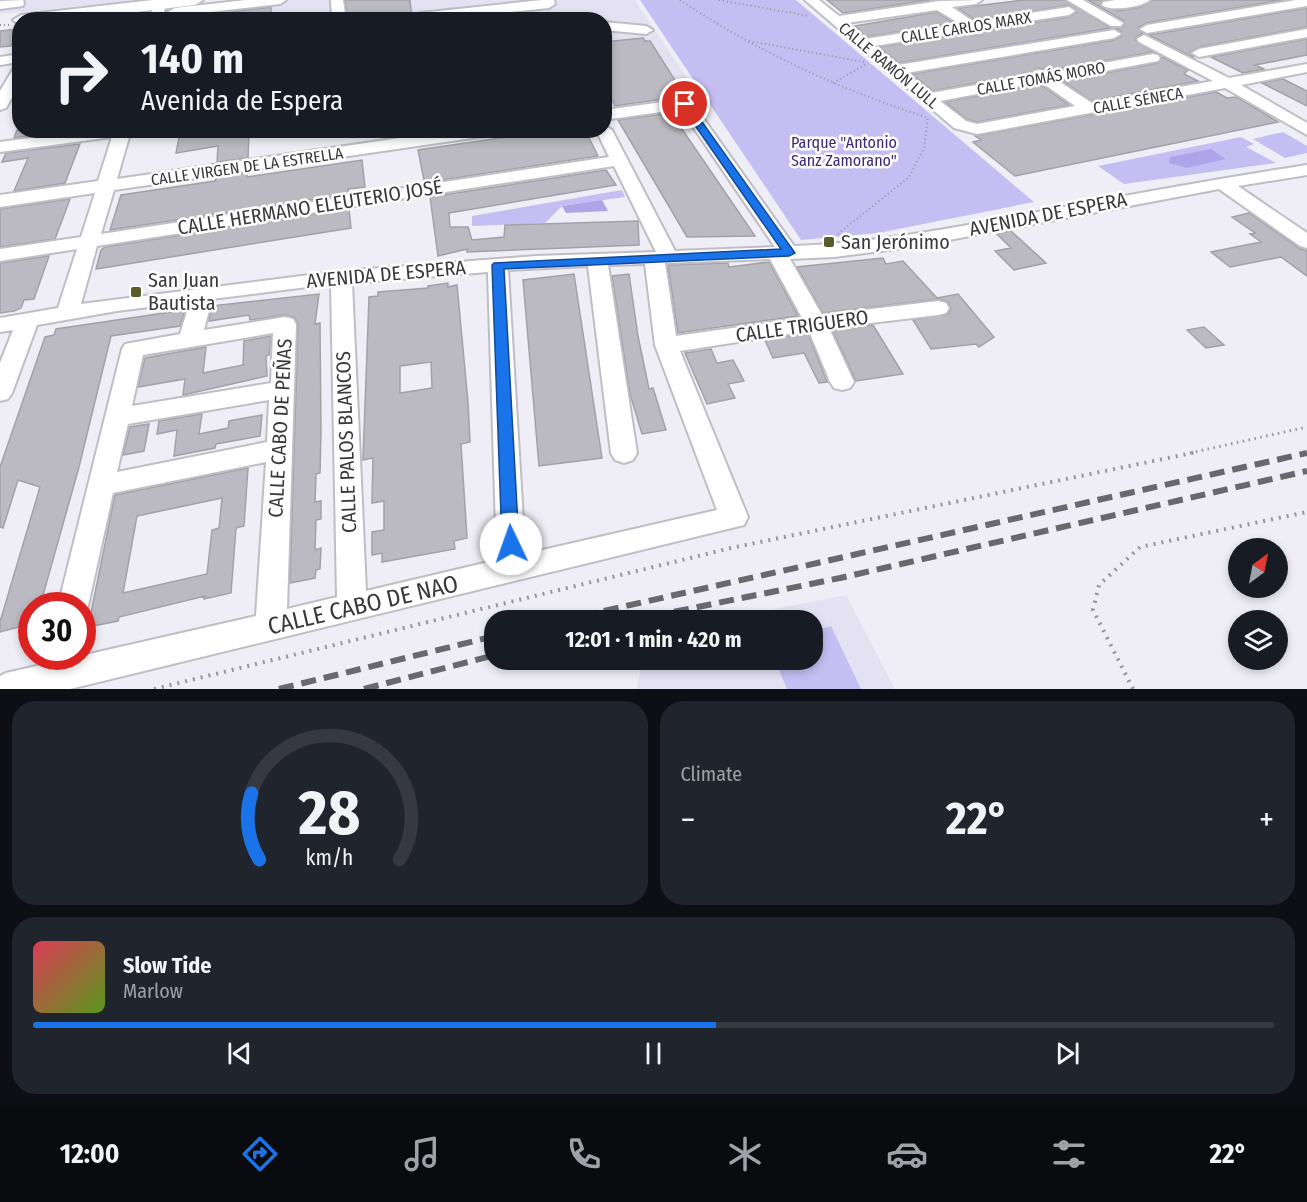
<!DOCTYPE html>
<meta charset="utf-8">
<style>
:root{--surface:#171b24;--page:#20242c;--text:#f1f3f6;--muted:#9ea1a6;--line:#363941;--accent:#1a73e8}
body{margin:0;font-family:"Fira Sans Condensed",sans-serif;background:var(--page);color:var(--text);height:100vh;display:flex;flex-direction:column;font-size:22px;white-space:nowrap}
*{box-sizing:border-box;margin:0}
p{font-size:20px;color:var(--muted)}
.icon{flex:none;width:33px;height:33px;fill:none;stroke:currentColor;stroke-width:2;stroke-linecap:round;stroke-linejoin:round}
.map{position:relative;height:689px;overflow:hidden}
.side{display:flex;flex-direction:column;gap:12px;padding:12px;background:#0d0f14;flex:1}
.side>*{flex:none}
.top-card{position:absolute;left:12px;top:12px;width:600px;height:126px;border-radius:24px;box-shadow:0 3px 9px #0003;background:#171b24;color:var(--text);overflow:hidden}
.needle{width:39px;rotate:32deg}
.controls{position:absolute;left:1228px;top:538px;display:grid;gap:12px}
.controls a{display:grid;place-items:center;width:60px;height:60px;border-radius:50%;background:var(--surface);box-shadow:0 3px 9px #0003;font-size:30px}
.speed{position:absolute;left:18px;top:592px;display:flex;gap:12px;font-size:30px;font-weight:700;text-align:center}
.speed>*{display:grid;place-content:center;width:78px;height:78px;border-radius:50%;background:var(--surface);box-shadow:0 3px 9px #0003;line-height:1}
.speed .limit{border:9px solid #d22;background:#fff;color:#111}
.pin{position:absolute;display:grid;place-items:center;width:51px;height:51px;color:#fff;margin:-26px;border:3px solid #fff;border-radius:50%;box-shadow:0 2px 6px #0007}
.me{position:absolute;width:66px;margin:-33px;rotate:357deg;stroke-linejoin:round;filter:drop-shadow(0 0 4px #0008)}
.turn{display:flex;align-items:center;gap:21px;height:126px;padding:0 30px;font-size:27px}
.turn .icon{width:78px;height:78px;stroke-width:2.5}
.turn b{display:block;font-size:42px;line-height:51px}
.big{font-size:45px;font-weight:700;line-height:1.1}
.side .widget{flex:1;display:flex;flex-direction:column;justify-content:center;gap:9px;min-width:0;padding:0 21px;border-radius:24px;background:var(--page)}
.side .dial{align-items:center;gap:0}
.dial svg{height:156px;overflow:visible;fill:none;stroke:var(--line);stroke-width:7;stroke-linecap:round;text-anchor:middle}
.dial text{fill:var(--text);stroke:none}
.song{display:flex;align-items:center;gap:18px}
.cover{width:72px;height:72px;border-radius:9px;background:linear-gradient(135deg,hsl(350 70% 55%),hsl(90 70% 35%))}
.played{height:6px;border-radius:3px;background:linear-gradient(90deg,var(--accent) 55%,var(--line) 55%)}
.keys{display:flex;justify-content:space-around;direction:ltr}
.heat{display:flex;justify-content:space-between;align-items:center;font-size:33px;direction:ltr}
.side .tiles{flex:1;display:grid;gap:12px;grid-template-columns:1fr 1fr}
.widget:last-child{grid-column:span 2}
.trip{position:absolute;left:484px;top:610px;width:339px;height:60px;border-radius:24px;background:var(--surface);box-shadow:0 3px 9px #0003;font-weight:700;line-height:60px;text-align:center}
.dock{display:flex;height:96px;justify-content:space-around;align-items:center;background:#090b0e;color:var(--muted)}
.dock .icon{width:42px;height:42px}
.dock .current{color:var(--accent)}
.dock b{font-size:27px;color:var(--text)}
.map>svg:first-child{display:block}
.built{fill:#e4e2f2}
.green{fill:#c4bef2}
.water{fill:#afa4ea}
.building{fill:#bbbac2;stroke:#a2a1a8;stroke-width:1.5;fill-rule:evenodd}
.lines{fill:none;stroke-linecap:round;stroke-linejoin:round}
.minor-casing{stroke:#bfbec6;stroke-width:4}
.major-casing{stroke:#bfbec6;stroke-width:4}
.path-far2{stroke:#96959b;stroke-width:2;stroke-dasharray:1 3;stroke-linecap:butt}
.path-far1{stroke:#96959b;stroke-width:3;stroke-dasharray:1.5 4.5;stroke-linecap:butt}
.path{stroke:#96959b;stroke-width:4;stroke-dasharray:2 6;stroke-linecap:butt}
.minor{fill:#fff;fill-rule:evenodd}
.major{fill:#fff;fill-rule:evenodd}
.rail{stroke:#69686d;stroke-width:6;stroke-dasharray:15 8;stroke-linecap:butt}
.route{fill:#1a73e8;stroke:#114b97;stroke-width:1.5}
.poi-dot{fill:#5a5c29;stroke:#fff;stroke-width:2}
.labels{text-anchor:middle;stroke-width:5;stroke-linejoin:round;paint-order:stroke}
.far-street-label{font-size:16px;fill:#39383b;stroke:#fff}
.far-park-label{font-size:16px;fill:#3e2878;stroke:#fff}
.street-label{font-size:20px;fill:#39383b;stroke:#fff}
.poi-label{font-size:20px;fill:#39383b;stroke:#fff;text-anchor:start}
.near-street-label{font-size:24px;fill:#39383b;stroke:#fff}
</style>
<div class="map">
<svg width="1307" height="689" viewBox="0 0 1307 689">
<rect width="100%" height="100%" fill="#efeef6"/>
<!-- built -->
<path class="built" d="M0,0H139L0,14Z
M235,0H635L699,96L605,110L604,20H173L177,6Z
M846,595L895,689H637L642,660H813V621H713Z"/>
<!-- green -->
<path class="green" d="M640,0H796L1034,202L878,233L801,240Z
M1283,132L1307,146V153L1285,158L1253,139Z
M1241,137L1254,144L1246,147L1276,163L1124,184L1098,166Z
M622,190L625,197L562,206L545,223L472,226V216Z
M831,626L861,689H787L775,660H813V631Z"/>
<!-- water -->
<path class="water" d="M1211,149L1226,159L1187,168L1169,163L1170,157Z
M602,200L608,211L566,213L562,206Z"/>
<!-- building -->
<path class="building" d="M345,0H410L412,20H348Z
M827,0H930L843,13Z
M1024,0H1065L1111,28L899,63L879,47L970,33L978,36L983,35L986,30L1069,17L1077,12L1069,5L975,20L958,8Z
M1088,0H1102L1101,7L1119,11L1141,7L1152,0H1282L1146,23L1138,28L1143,33L1136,37L1135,40L1153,52L1047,71L1039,68L1034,69L1030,73L932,91L912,74L1114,40L1122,36V32L1115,28L1123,27L1124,21Z
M271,7V20H214V14Z
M1307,8V27L1199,47L1190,52L1194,58L1149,35Z
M533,12L537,20L475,18Z
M937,12L954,23L866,37L855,26Z
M20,29L11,46L0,47V31Z
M643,38L645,41H650L685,96L615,106L604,83V42Z
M1307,39V55L1255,65L1264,69L1243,73L1211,57Z
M1162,57L1188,70L1184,74L1198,81L1092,101L1063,81L1158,63Z
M1283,79L1307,91V106L1262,83Z
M1040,84L1069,105L977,122L967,119L945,102Z
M1216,92L1227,98L1237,97L1278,122L1015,176L973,142L981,140L975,136Z
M671,113L755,236L687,237L618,120Z
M17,130H68L14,138Z
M187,130H249L248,158L217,162L218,146L176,153L180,132Z
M555,130H585L598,156L429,182L428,179L424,180L418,150Z
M80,144L65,183L14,191L28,158L2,162L6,153Z
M362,160L365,187L348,189V194L110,230L121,195L215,181L216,178L247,173V177Z
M606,170L616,185L449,213L450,227H468L472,240L504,237L505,225L638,221L639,245L467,252V249L438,256L430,197Z
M70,199L55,239L0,247V209Z
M349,209L351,228L96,269L101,250L105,247Z
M1249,213L1299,248L1307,251V276L1281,257L1230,267L1211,252L1261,242L1250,234L1255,233L1232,217Z
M1011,231L1046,263L1014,270L995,251L1011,248L996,233Z
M49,256L34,299L24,300L21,308L14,311L0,313V263Z
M883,258L886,264L903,261L937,298L958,294L994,337L979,347L976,344L931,349L913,320L948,314L951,309L948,302L939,299L823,313L797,267Z
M769,262L798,316L678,333L668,265L728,263L729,267Z
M574,274L602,458L539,466L523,280Z
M629,274L638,336L649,389L653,388L666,430L642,434L630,394L612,276Z
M448,283V287L457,285L468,402L470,442L461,444L467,538L454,541L455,549L382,562V553L372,555V532L384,530V501L372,503L373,458L363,460L369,297L378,296V292L428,288V286ZM431,362L432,388L400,393V366Z
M319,294L315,324L320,323L321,431L320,473L316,474L315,502L321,501V519L316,520L315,550L321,548L320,569L316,570L315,578L290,583L298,323L294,317L285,315L250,320L249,315L209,321L212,306Z
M185,310L180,326L111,336L79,467L40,606H32V617L25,618L23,626L0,632V622L40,487L18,480L3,528L0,527V467L45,337L54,335L56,329Z
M873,325L903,374L856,381L832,330Z
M1204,327L1224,345L1206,348L1187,330Z
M808,333L827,382L819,383L804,353L773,358L765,340Z
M271,336L269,355L266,356L267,376L183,395L185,379L138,387L145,358L206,347L203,373L243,365L244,341Z
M711,349L717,363L733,360L744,381L728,384L735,398L707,404L685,353Z
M202,414L199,434L228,428L229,421L262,415L260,436L216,444L215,448L174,456L177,430L157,434L159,421Z
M149,424L144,451L123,455L130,427Z
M248,468L244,526L236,528L231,593L204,599L205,596L119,617L118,621L88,627L115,495ZM222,498L219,528L212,530L207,574L123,593L137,516Z"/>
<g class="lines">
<!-- minor casing -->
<g class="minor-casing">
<path id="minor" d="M23,0L24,3L23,6L0,9V1Z
M160,0L166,4L162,20H149L154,4Z
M246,0H286L280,4L175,16L168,12L175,8Z
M331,0H343L346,20H332Z
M542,0H554L555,4L549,8L472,16L473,20H460V17L415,20L413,17L420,13Z
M805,0H819L839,16L939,1L982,0L976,4L952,7L974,22L1069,7L1075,11L1069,15L984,28L983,33L978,34L970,31L874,46L898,65L1114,30L1121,34L1114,38L906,73L931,93L1032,75L1034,71L1039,70L1047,73L1153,54L1158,55L1160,58L1158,61L1057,80L1092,103L1213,81L1139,42L1137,39L1144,35L1229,78L1307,64V72L1241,85L1307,123V135L1225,88L977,134L954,128ZM937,10L960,24L865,39L847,23ZM1041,82L1075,106L977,124L966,121L940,101Z
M1067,0H1083L1123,23L1121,26H1111Z
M1116,0H1150C1142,7 1110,12 1102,5L1103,2Z
M1296,0H1307V6L1147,33L1140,29L1147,25Z
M604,22L646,26L653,30L646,34L604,30Z
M1307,29V37L1199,57L1192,53L1199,49Z
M20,54V62L0,65V57Z
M20,65V83L6,108L0,110V91L15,66Z
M685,99L691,101L794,246C877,243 957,227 1038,212C1127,195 1217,179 1307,165V175L1238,186L1307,233V248L1300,246L1219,189L912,247L834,257L790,259L822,315L938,301L946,303L949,308L946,313L938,315L829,328L854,382L850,388L842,390L834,388L830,382L809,331L680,351L748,517L744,525L70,689H0V676L6,673L256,616L266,462L113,493L88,606L84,615L82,606H58L122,349L125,344L180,334L190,302L117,311L37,325L12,393L8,399L0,401V363L13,330L0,332V318L58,308L77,249L0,261V249L81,237L95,193L0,207V195L98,181L112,137L0,152V142L89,130H131L117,179L455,130H501L493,135L114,190L101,234L609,157L596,130H604V125L612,130L675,251L775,247L681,109L604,120V110ZM614,166L656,252L536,256L341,271L81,304L97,246ZM770,259L802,318L676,336L665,263ZM645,264L655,345L717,510L525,554L508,270L588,266L611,453L615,460L624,463L633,460L637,453L608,265ZM488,272L497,560L366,591L352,283ZM331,284L337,597L287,609L296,324L293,319L285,317L204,330L212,299ZM273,333L271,383L132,406L143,355ZM269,400L267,442L117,472L128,424Z"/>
</g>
<!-- major casing -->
<g class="major-casing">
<path id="major" d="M153,0H203L195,5L69,20H20V25L13,20L21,15Z"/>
</g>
<!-- path-far2 -->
<path class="path-far2" d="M680,0C757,51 838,89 926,117
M719,0L809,16
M0,25H9
M749,41L864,62
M833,83L866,64
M838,234L909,177L924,148L928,117"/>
<!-- path-far1 -->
<path class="path-far1" d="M1190,453L1307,427"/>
<!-- path -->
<path class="path" d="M154,689L731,548L1197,452
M1133,689L1093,610L1099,585L1140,547L1307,512"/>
<!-- minor -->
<use href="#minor" class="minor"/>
<!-- major -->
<use href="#major" class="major"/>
<!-- rail -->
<path class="rail" d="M559,621L1307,453
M629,621L840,578L1307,471
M279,689L495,636
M364,689L495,655"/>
</g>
<!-- route -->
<path class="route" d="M681,102H688L795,253L789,256L504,269L519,544L517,549L511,552L505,549L502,544L492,265L494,263L781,249L680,104Z"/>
<!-- markers -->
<g class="poi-dot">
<rect x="823" y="236" width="12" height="12" rx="3"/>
<rect x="130" y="286" width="12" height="12" rx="3"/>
</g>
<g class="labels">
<!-- far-street labels -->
<g class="far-street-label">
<text transform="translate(966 27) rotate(-9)" y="6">CALLE CARLOS MARX</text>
<text transform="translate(889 65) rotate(40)" y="6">CALLE RAMÓN LULL</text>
<text transform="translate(1041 78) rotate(-10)" y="6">CALLE TOMÁS MORO</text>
<text transform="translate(1138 100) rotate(-10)" y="6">CALLE SÉNECA</text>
<text transform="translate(247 166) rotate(-8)" y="6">CALLE VIRGEN DE LA ESTRELLA</text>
</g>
<!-- far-park labels -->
<g class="far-park-label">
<text x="844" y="148">Parque "Antonio<tspan x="844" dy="18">Sanz Zamorano"</tspan></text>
</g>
<!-- street labels -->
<g class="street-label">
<text transform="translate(310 207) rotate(-9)" y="7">CALLE HERMANO ELEUTERIO JOSÉ</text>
<text transform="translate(1048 214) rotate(-11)" y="7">AVENIDA DE ESPERA</text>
<text transform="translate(386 274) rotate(-5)" y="7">AVENIDA DE ESPERA</text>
<text transform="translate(802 326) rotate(-8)" y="7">CALLE TRIGUERO</text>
<text transform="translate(280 428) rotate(-87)" y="7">CALLE CABO DE PEÑAS</text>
<text transform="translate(346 442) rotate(-92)" y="7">CALLE PALOS BLANCOS</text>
</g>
<!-- poi labels -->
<g class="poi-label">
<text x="841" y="249">San Jerónimo</text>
<text x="148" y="287">San Juan<tspan x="148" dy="23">Bautista</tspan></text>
</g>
<!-- near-street labels -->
<g class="near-street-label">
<text transform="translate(363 605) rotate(-13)" y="8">CALLE CABO DE NAO</text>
</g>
</g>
</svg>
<div class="controls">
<a><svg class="needle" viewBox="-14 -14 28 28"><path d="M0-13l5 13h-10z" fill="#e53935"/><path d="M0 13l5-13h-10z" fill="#9ea1a6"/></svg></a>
<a><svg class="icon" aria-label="layers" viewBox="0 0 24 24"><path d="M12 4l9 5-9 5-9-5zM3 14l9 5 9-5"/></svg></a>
</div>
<div class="speed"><div class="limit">30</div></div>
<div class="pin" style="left:685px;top:104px;background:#d93025"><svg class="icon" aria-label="arrive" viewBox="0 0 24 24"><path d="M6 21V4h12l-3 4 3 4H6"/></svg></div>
<svg class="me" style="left:511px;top:544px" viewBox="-20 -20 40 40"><circle r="19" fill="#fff"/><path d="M0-13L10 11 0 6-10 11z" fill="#1a73e8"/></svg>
<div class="trip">12:01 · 1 min · 420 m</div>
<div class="top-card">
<div class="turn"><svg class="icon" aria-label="right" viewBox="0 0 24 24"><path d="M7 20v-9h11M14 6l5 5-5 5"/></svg><div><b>140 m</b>Avenida de Espera</div></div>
</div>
</div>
<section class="side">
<div class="tiles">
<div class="widget dial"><svg viewBox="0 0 100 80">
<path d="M14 69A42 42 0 1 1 86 69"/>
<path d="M14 69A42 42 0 0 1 10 35" stroke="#1a73e8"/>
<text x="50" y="56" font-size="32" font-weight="700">28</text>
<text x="50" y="72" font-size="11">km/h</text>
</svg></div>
<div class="widget"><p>Climate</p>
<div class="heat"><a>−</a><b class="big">22°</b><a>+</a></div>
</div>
<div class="widget">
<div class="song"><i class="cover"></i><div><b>Slow Tide</b><p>Marlow</p></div></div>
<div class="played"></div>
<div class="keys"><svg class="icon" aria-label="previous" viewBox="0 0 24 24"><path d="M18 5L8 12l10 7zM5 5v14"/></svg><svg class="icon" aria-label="pause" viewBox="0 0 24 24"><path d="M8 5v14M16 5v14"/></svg><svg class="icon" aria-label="next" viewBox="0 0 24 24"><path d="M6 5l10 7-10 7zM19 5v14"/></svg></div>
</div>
</div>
</section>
<nav class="dock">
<b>12:00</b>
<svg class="icon current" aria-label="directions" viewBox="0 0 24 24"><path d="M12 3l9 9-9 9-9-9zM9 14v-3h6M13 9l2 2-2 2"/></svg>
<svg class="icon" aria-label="music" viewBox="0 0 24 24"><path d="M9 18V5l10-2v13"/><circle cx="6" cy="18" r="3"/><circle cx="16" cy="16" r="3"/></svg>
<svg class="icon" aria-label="phone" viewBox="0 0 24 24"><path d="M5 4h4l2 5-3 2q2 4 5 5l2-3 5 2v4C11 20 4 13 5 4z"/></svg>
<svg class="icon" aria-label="climate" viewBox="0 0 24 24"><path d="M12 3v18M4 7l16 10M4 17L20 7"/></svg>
<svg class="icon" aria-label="car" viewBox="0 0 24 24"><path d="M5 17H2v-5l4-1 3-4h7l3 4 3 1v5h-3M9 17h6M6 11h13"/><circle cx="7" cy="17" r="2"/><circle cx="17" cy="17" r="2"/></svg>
<svg class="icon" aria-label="filters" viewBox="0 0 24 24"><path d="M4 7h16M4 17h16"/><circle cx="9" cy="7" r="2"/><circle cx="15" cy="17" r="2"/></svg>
<b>22°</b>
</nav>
